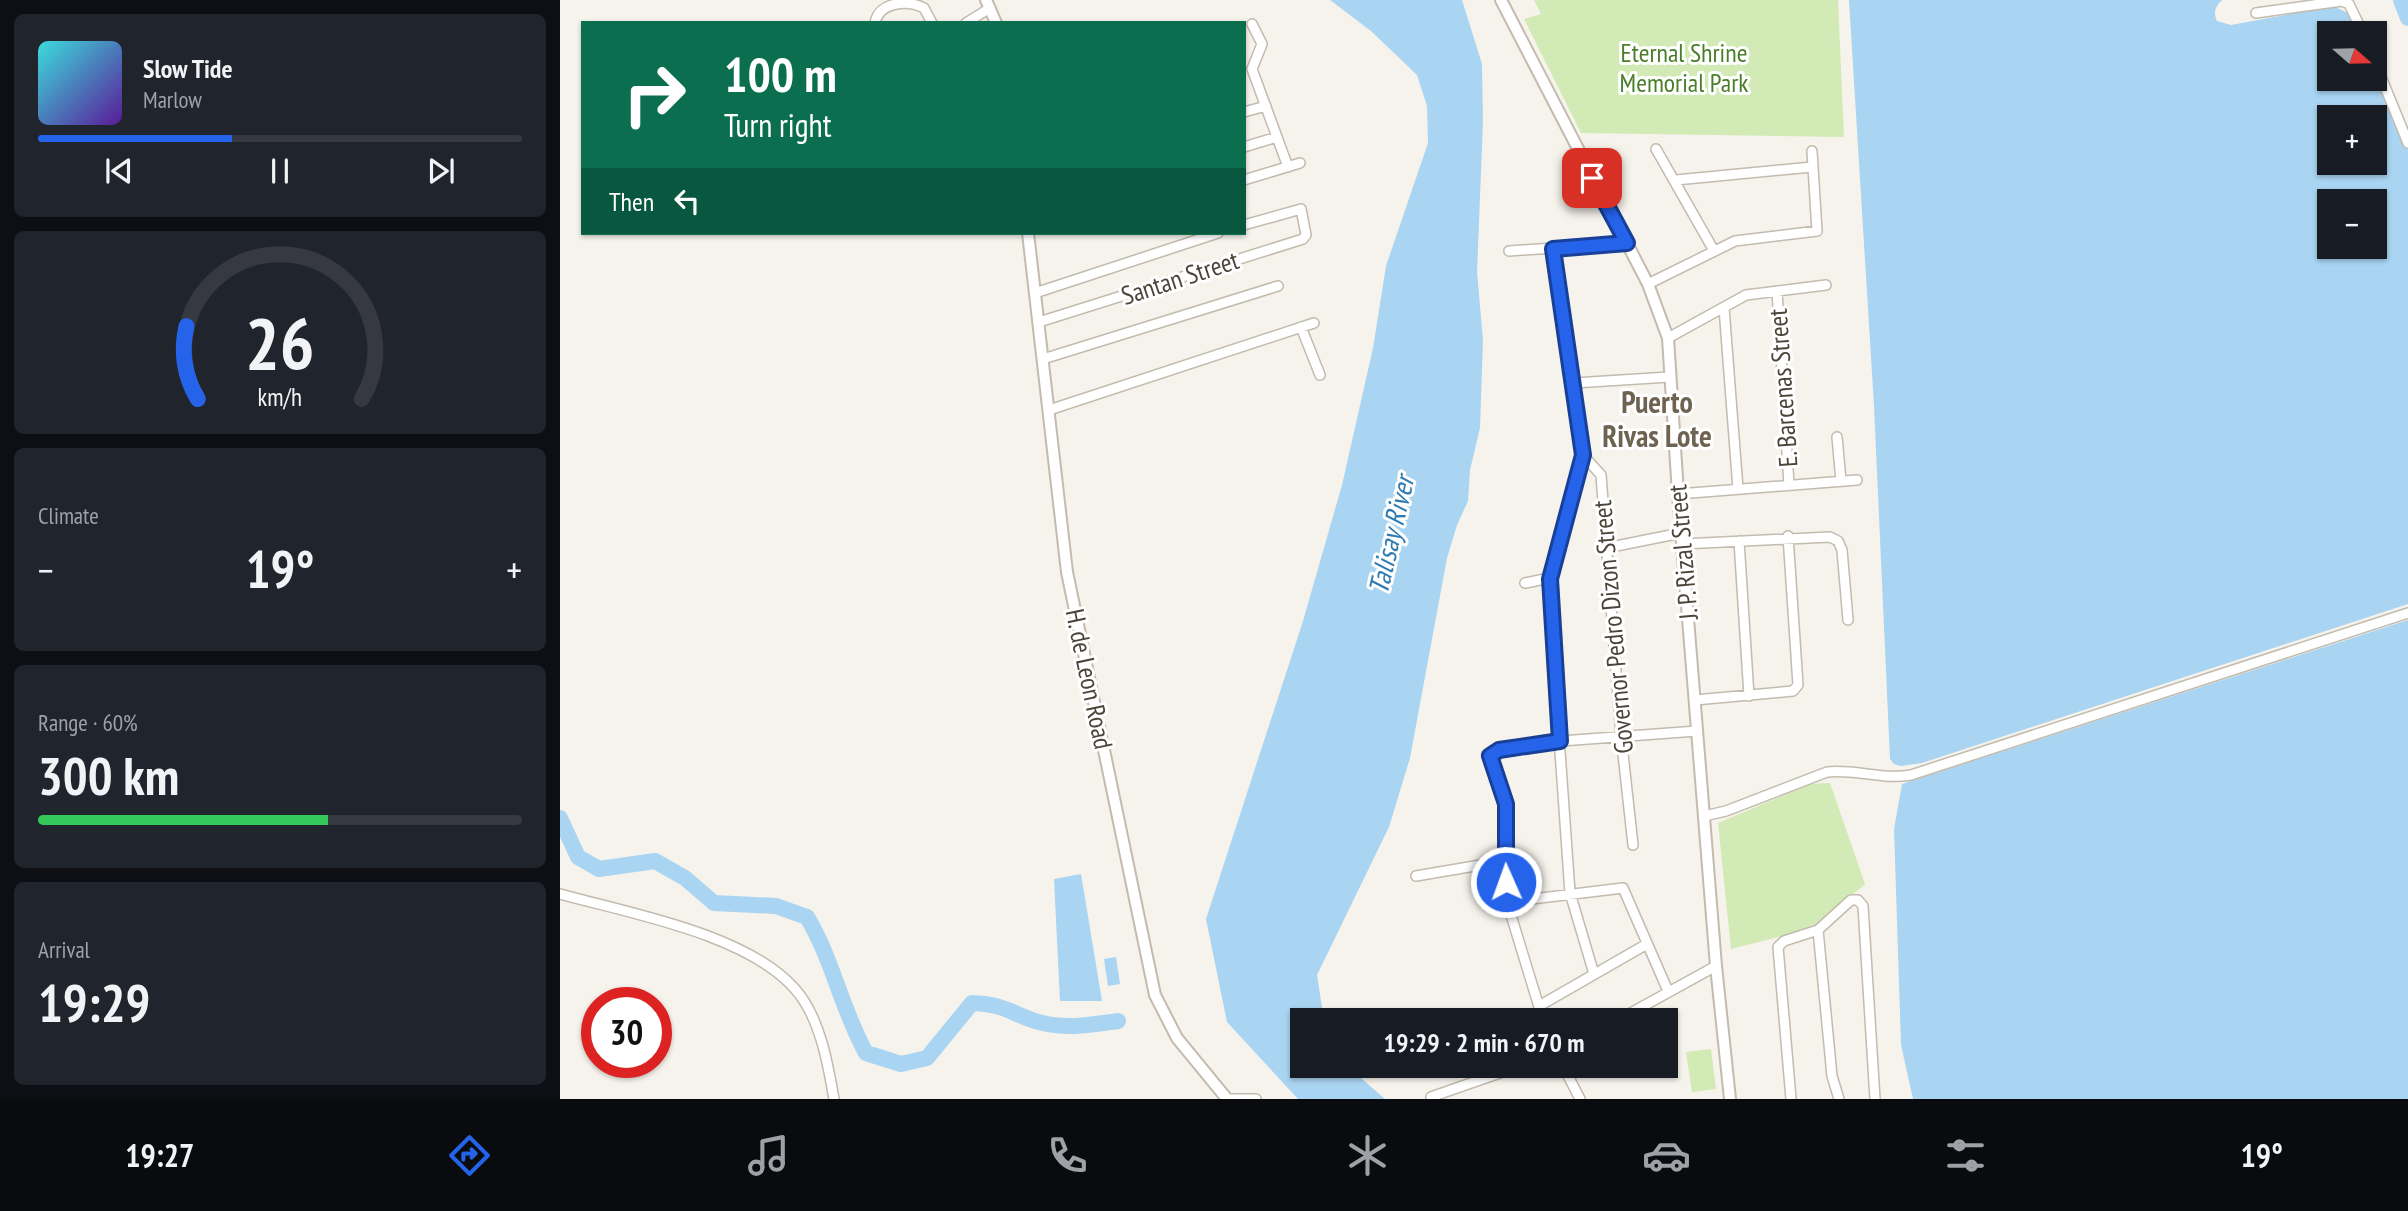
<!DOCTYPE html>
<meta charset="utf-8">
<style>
:root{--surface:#171b24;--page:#20242c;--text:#f1f3f6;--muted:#9ea1a6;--line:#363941;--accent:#2563eb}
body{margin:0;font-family:"PT Sans Narrow",sans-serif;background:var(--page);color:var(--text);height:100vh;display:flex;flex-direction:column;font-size:26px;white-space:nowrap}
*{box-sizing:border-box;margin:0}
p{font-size:23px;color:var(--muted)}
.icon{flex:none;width:38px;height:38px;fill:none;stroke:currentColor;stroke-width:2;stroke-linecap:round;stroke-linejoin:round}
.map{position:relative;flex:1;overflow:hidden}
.panel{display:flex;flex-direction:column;gap:14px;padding:14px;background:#0d0f14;width:560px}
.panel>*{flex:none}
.hud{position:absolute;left:21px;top:21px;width:665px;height:214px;border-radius:0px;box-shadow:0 2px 5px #0004;background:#0b6e4f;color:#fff;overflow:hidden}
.needle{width:46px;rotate:110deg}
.fabs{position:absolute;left:1757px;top:21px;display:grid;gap:14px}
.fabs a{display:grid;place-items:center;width:70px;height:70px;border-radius:0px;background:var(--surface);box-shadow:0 2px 5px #0004;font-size:35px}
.speed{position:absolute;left:21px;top:987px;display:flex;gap:14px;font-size:35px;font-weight:700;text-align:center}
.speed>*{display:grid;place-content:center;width:91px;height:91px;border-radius:50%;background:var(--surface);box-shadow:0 2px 5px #0004;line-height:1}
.speed .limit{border:10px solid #d22;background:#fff;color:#111}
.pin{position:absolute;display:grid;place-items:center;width:60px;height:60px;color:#fff;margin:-30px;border-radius:14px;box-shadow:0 4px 10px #0006}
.me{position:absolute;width:77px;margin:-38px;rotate:358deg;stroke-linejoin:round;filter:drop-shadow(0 0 5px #0008)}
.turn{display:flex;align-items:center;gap:24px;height:147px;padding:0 28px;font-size:32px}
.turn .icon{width:91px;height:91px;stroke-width:2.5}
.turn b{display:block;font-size:49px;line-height:60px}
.then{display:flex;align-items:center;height:66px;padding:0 28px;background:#0003;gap:14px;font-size:26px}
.big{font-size:52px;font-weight:700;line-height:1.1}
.panel .card{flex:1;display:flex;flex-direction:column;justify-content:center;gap:10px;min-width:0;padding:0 24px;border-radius:10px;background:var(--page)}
.panel .dial{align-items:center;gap:0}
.dial svg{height:182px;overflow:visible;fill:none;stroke:var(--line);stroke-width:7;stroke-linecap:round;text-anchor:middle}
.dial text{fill:var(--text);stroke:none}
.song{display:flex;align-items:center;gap:21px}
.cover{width:84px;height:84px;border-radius:10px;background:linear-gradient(135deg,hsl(180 70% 55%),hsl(270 70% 35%))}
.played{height:7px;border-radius:4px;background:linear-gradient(90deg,var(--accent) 40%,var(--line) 40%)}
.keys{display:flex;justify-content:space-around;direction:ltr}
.heat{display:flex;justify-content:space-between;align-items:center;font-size:38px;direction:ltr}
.charge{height:10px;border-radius:5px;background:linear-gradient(90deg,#34c759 60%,var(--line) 0)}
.trip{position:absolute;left:730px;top:1008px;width:388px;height:70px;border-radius:0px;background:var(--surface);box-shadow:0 2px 5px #0004;font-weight:700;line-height:70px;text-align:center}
.dock{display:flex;height:112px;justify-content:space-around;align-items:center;background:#090b0e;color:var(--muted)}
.dock .icon{width:49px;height:49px}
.dock .active{color:var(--accent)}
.dock b{font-size:32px;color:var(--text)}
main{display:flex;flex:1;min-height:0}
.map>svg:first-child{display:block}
.green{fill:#d2eab5}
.water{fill:#a9d4f2;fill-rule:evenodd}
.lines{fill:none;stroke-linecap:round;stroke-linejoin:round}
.river{stroke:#a9d4f2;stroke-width:16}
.minor-casing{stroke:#c2bbae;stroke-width:12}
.tertiary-casing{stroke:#c2bbae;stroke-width:14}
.minor{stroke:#fff;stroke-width:9}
.tertiary{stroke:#fff;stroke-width:10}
.route-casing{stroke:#184099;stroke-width:18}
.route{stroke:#2563eb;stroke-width:12}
.labels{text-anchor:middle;stroke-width:6;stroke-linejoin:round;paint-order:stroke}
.park-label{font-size:26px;fill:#4a7f2a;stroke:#fff}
.street-label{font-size:26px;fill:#4b4439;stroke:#fff}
.water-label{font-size:28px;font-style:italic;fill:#2e7ab2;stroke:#fff}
.quarter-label{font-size:30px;font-weight:bold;fill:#6e6250;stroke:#fff}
</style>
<main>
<section class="panel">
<div class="card">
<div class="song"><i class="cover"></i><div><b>Slow Tide</b><p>Marlow</p></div></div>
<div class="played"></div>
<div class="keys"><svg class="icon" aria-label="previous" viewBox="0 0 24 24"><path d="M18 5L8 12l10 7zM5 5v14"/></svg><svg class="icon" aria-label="pause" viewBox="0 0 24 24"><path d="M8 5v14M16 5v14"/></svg><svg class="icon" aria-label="next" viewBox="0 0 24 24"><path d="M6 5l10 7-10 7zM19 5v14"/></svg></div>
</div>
<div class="card dial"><svg viewBox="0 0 100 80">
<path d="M14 69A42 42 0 1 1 86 69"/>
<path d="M14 69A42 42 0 0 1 9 37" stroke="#2563eb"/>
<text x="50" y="56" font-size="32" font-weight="700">26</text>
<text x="50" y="72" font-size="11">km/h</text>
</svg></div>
<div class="card"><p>Climate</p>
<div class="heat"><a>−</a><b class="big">19°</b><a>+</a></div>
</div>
<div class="card"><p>Range · 60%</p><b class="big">300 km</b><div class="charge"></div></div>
<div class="card"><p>Arrival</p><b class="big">19:29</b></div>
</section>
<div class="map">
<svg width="1848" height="1099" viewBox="0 0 1848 1099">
<rect width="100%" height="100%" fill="#f6f3ec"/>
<!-- green -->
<path class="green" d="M974,0H1278L1284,137L1021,133L964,19L981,14Z
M1270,783L1305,884L1254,928L1171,949L1158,823L1250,784Z
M1151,1049L1156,1089L1132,1092L1126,1052Z"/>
<!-- water -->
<path class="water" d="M770,0H902L922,64L923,122L917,272L923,340L920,428L910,470L908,501L897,525L887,558L850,758L829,827L757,975L764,1020H742V1066H787L825,1099H738L667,1022L646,919L743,621L782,485L813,348L826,266L868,143L867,106L857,75L811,31Z
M1289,0H1662C1655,7 1653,12 1657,21L1671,25L1773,6L1792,15L1799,33H1769V79H1815V70L1848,150V604L1362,763L1341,766L1334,764L1330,759L1314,406ZM1769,117H1815V163H1769ZM1769,201H1815V247H1769Z
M1848,620V1099H1353L1341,1045L1334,829L1342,784Z
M521,874L542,1001H500L494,879Z
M556,957L560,984L548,986L544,959Z"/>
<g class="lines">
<!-- river -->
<path class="river" d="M1841,0L1848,18
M0,818L18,857L39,869L95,861L125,878L154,903L216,906L247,917C273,960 281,1008 306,1053L341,1064L367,1058L412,1003C443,1004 449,1012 475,1021C503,1030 530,1025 558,1021"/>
<!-- minor casing -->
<g class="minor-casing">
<path id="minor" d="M1696,13L1782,1L1789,4L1803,33
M315,23C319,1 348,0 364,8L372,23
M406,23L430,8
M692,24L702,44L692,69L728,167
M1815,62L1848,143
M684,112L706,106
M684,147L717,137
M1096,149L1153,249
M684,180L740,163
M1116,180L1252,167
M993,249L1023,455L1041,475L1061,736L1073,845
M949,251L1067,243
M1088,284L1175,241L1257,231L1252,151
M1217,291L1229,485
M475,293L658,233
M1164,308L1178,489
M479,322L743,239L746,235L741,209L684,225
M741,327L760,375
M1108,338L1186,295L1266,285
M483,359L718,286
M1014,383L1109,377
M489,410L754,323
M1277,437L1281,481
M1023,455L991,570L989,596L1010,893L1034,974
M1118,494L1297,480
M1179,541L1189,696
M1122,544L1270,537L1278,541L1282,550L1288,620
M1046,548L1121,533
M965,583L990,578
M1135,700L1233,691L1238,685L1228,536
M1144,816L1166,811L1267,772C1296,769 1322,780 1351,775L1848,613
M856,876L944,861
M0,894C69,913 187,934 235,989C260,1017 268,1064 274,1099
M947,902L1063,888L1108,991
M1258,930L1272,1076L1279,1099
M979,1006L1087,944
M983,1020L947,902L944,861L946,804L930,756L939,749L1001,741L1137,731
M1058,1020L1156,966
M1003,1066L1020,1099
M871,1097L960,1066
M667,1099H696
M1231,1099L1218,947L1224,941L1258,930L1291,900H1298L1303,906L1315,1099"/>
</g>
<!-- tertiary casing -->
<g class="tertiary-casing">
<path id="tertiary" d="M426,0L436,23
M941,0L1088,284L1108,338L1118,494L1156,966L1170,1099
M468,233L507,572L595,995L617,1038L667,1099"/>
</g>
<!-- minor -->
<use href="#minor" class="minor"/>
<!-- tertiary -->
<use href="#tertiary" class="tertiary"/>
</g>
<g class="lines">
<!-- route casing -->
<g class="route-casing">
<path id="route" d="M946,882V804L930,756L939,750L1000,741L990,579L1023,455L993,249L1067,243L1032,178"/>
</g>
<!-- route -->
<use href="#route" class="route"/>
</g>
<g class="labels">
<!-- park labels -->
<g class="park-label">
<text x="1124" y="62">Eternal Shrine<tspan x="1124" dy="30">Memorial Park</tspan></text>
</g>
<!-- street labels -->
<g class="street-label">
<text transform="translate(620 278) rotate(-18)" y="9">Santan Street</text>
<text transform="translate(1223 388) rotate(-94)" y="9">E. Barcenas Street</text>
<text transform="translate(1123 552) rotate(-95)" y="9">J. P. Rizal Street</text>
<text transform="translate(1053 627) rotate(-95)" y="9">Governor Pedro Dizon Street</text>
<text transform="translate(529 679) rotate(78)" y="9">H. de Leon Road</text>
</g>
<!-- water labels -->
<g class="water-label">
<text transform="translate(831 535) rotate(-77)" y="10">Talisay River</text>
</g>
<!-- quarter labels -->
<g class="quarter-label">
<text x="1097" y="413">Puerto<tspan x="1097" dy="34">Rivas Lote</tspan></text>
</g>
</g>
</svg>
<div class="fabs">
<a><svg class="needle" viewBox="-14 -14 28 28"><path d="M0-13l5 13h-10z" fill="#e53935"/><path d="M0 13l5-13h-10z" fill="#9ea1a6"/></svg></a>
<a>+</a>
<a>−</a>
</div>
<div class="speed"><div class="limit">30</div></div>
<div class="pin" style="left:1032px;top:178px;background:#d93025"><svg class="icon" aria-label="arrive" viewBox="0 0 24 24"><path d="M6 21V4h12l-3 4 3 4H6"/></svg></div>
<svg class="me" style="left:946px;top:882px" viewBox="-20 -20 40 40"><circle r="17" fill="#2563eb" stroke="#fff" stroke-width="3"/><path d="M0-11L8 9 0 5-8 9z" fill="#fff"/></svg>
<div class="trip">19:29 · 2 min · 670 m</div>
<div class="hud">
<div class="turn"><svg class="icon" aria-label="right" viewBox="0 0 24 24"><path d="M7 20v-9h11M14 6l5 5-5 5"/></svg><div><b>100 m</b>Turn right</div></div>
<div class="then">Then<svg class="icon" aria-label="left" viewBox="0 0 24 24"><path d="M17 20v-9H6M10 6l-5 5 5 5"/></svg></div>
</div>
</div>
</main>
<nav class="dock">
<b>19:27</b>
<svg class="icon active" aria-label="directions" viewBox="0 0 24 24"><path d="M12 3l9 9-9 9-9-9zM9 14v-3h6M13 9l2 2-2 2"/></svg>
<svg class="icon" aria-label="music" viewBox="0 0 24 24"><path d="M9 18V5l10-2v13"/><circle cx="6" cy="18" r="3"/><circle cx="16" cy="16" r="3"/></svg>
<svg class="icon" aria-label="phone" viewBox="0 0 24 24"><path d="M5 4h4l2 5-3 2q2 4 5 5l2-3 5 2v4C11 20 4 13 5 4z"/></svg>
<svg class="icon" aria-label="climate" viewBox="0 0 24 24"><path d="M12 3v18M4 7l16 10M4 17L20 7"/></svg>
<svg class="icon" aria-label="car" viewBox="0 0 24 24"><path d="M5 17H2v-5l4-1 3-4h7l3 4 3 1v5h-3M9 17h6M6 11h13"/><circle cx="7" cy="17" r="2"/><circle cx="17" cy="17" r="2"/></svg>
<svg class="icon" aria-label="filters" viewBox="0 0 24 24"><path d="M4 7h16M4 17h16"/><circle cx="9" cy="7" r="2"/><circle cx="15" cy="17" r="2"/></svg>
<b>19°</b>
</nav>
